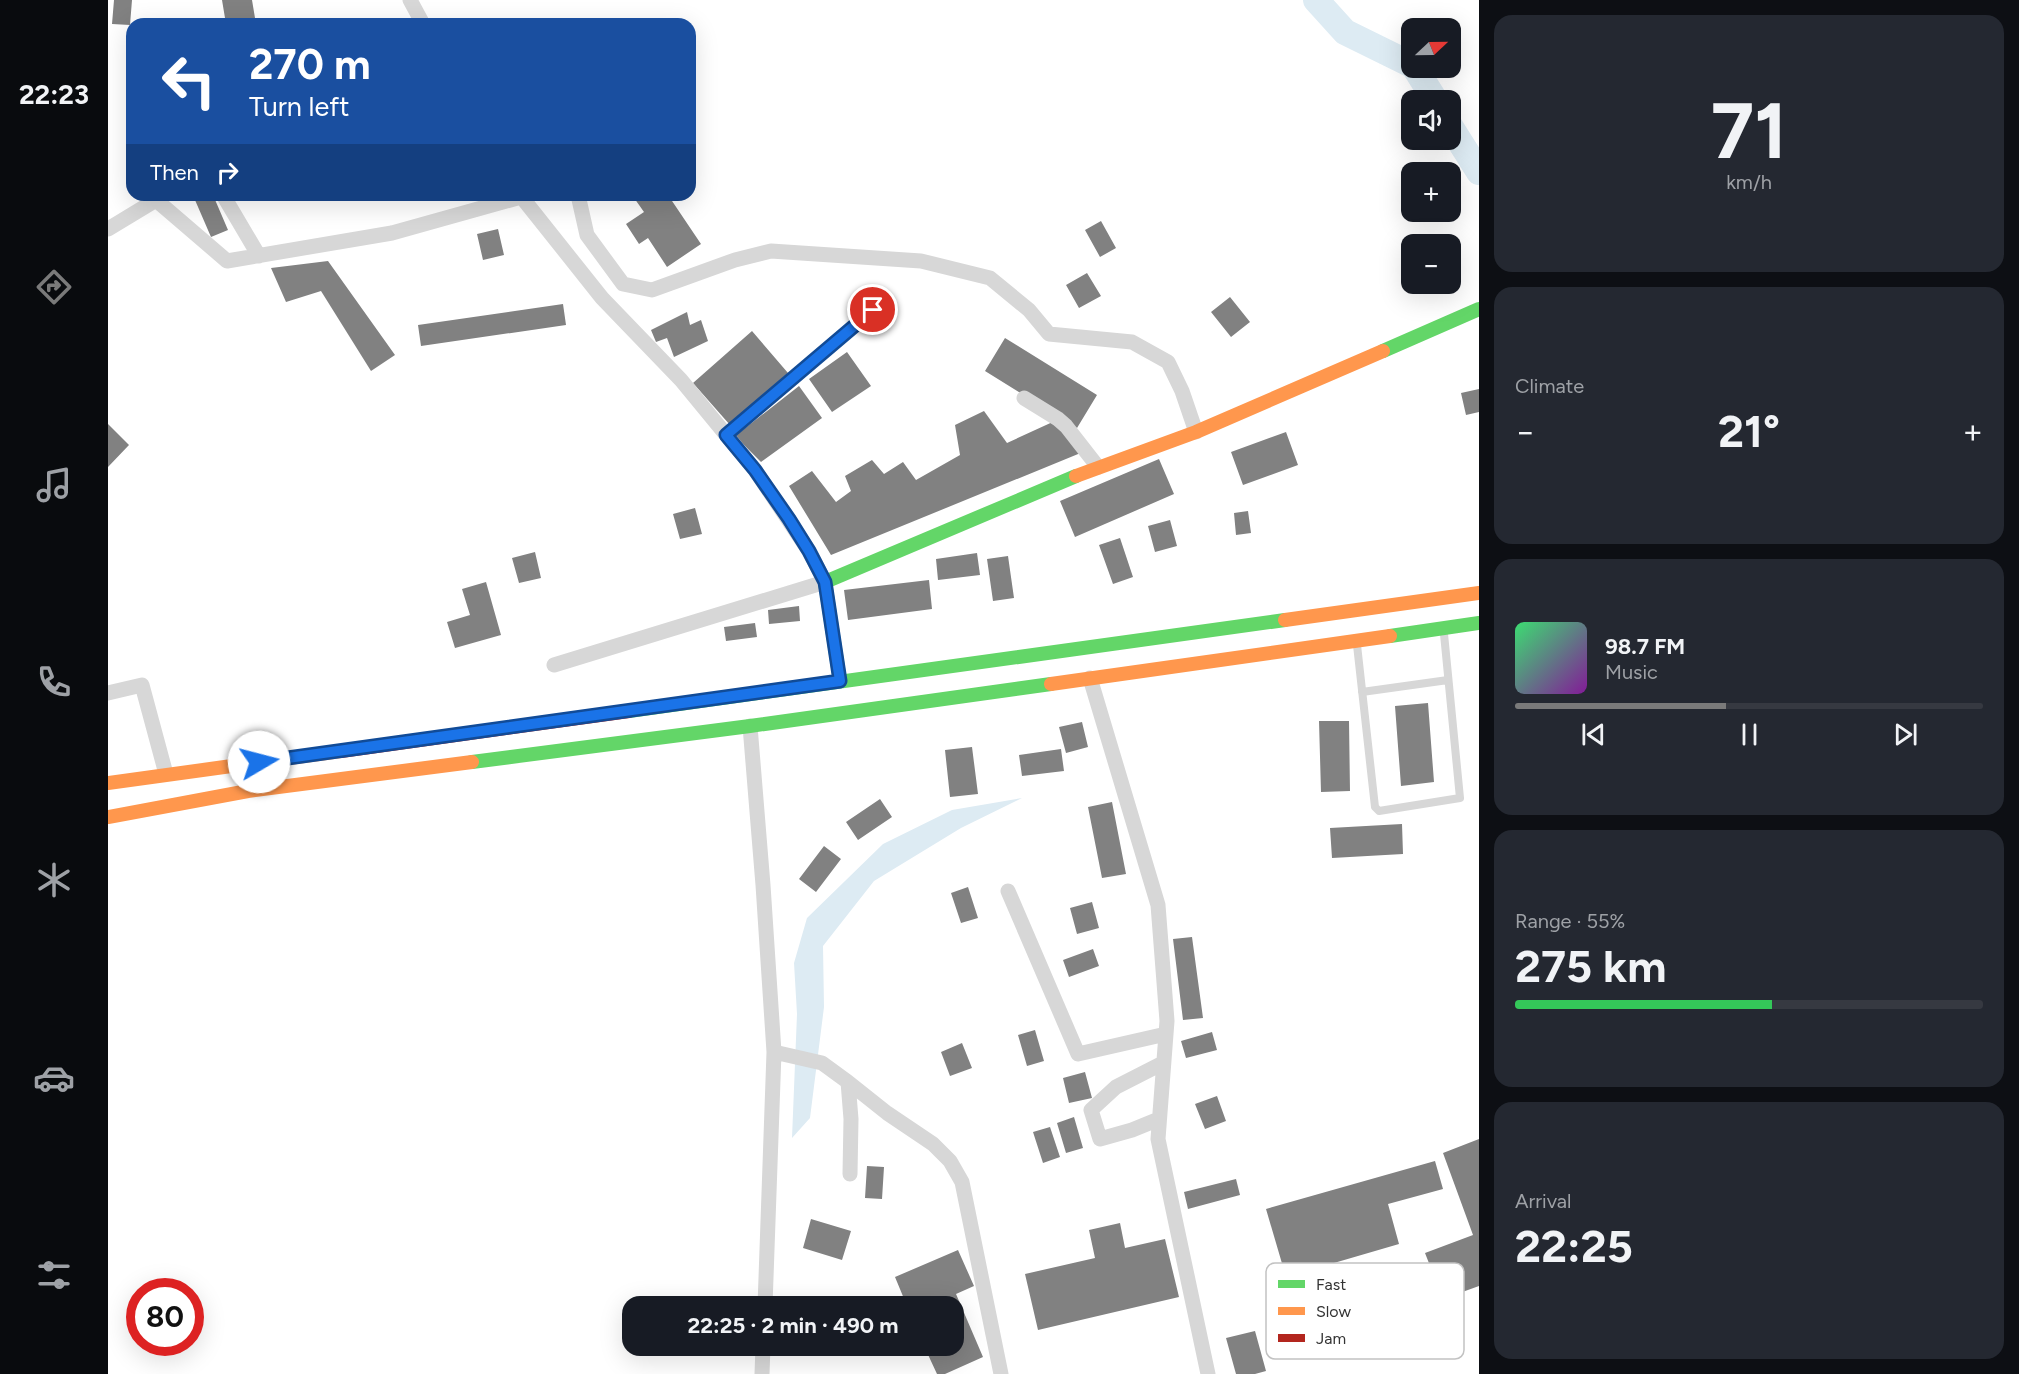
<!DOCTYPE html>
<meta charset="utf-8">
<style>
:root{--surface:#171b24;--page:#242831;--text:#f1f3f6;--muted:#9ea1a6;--line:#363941;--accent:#7a7a7a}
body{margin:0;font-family:Figtree,sans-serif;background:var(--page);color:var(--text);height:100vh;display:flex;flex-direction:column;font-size:22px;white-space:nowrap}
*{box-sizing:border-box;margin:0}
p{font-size:20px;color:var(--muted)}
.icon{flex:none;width:33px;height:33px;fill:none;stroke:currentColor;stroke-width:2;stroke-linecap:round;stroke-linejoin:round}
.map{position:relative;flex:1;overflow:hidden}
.sheet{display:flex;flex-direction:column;gap:15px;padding:15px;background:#0d0f14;width:540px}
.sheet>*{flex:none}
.hud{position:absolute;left:18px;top:18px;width:570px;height:183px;border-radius:18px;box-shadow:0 6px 24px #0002;background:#1a4fa0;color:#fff;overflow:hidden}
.needle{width:39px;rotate:68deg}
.buttons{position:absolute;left:1293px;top:18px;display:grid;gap:12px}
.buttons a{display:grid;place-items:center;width:60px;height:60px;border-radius:12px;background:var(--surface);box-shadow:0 6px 24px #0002;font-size:30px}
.speed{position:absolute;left:18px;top:1278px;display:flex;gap:12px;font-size:30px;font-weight:700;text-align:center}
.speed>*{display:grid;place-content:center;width:78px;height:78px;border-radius:50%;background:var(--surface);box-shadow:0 6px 24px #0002;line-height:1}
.speed .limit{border:9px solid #d22;background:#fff;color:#111}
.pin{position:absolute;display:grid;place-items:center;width:51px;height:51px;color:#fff;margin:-26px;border:3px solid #fff;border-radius:50%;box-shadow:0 2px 6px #0007}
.me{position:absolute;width:66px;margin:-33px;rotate:82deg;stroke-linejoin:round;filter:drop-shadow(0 0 4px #0008)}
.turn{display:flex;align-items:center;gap:21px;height:126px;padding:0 24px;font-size:27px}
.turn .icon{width:78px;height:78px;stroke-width:2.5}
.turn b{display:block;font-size:42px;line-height:51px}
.then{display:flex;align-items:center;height:57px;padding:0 24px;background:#0003;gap:12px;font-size:22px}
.big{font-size:45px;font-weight:700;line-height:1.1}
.sheet .widget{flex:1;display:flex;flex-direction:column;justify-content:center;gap:9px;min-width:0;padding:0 21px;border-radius:18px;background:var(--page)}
.sheet .dial{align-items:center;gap:0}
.dial b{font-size:78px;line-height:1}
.song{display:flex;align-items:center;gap:18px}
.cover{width:72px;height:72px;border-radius:9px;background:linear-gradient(135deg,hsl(140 70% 55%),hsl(290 70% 35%))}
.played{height:6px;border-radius:3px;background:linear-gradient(90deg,var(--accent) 45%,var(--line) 45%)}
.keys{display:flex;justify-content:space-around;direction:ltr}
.heat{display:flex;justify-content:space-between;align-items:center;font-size:33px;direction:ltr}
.charge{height:9px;border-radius:4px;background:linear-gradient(90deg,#34c759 55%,var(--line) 0)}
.trip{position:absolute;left:514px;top:1296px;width:342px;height:60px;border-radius:18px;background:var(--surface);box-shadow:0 6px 24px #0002;font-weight:700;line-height:60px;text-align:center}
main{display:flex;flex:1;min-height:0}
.dock{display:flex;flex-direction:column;width:108px;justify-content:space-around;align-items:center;background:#090b0e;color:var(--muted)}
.dock .icon{width:42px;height:42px}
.dock .current{color:var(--accent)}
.dock b{font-size:27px;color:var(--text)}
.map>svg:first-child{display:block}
.water{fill:#ddebf3}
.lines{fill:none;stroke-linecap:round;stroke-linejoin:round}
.river{stroke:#ddebf3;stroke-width:26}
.building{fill:#818181}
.lane{stroke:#d7d7d7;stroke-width:8}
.street{stroke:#d7d7d7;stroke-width:15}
.fast{stroke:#63d668;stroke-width:14}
.slow{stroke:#ff974d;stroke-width:14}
.jam{stroke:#b3261e;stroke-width:14}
.route-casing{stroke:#114b97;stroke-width:15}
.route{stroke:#1a73e8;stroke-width:10}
.key{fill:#fff;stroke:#c2c2c2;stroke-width:1.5}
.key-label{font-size:16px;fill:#333}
</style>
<main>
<nav class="dock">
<b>22:23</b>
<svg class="icon current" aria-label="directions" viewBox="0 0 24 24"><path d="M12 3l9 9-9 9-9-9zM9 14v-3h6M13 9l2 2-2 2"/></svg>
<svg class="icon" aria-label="music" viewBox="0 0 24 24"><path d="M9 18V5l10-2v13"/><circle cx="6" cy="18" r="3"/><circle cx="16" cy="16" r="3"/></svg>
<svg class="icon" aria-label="phone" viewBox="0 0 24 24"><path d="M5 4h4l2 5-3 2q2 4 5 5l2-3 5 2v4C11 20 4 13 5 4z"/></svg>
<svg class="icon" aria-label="climate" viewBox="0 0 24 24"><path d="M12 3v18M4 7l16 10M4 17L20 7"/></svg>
<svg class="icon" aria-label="car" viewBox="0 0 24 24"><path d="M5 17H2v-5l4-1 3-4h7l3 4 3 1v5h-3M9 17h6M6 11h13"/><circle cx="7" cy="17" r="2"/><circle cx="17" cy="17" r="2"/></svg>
<svg class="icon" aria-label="filters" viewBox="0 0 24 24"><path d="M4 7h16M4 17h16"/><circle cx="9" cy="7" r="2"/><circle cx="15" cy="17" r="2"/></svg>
</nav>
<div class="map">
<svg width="1371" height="1374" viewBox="0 0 1371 1374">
<rect width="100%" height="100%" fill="#fff"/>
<!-- water -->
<path class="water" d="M914,798L853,828L766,881L715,946L716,1007L702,1118L684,1138L689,1014L686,963L699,918L775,844L844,810Z"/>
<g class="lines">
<!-- river -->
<path class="river" d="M1208,0L1237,32L1304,65
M1307,68L1327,100
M1342,126L1371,172"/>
</g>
<!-- building -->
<path class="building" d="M6,0H24L22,25L4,24Z
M114,0H144L148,24H118Z
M99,195H105L120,230L103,237L87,200Z
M524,195H560L593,244L559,267L540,238L531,244L518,224L536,212Z
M993,221L1008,248L992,257L977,230Z
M390,229L396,255L375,260L369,234Z
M220,261L287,355L263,371L213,291L178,302L163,268Z
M979,273L993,296L971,308L958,285Z
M1122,297L1142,322L1123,337L1103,312Z
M455,304L458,325L313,346L310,325Z
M579,312L582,325L593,320L600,341L566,357L559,338L548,342L543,330Z
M644,331L680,373L622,425L585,383Z
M897,338L989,395L969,428L877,371Z
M739,352L763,386L724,412L701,379Z
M691,386L714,418L653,462L627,436Z
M1371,389V412L1358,415L1353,393Z
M876,411L899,443L949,420L975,452L723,555L681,486L704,471L728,502L743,491L737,476L764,460L776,474L795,462L808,480L852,455L847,425Z
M0,424L21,445L0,467Z
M1178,432L1190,465L1135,485L1123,452Z
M1051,459L1066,494L967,537L952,501Z
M587,508L594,534L572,539L565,514Z
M1140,511L1143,533L1128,535L1126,513Z
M1062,520L1069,546L1047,552L1040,526Z
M1012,538L1025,577L1005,584L991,545Z
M427,552L433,578L411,583L404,558Z
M869,553L872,575L830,580L828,559Z
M900,556L906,598L885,601L879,559Z
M821,580L824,609L740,620L736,590Z
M378,582L393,635L347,648L339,622L362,615L354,589Z
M691,606L692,621L661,624L660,610Z
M647,623L649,637L618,641L616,627Z
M1320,703L1326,782L1293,786L1287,706Z
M1211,721H1241L1242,791L1213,792Z
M974,722L980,747L958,753L951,727Z
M864,747L870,794L842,797L837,750Z
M953,749L956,771L914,776L911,755Z
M772,799L784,817L750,840L738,822Z
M1004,802L1018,874L994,878L980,807Z
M1294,824L1295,854L1224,858L1222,828Z
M716,846L733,859L708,892L691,879Z
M860,887L870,918L853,923L843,893Z
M984,902L991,928L969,934L962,908Z
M1084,937L1095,1018L1075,1020L1065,939Z
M985,949L991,966L961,977L955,960Z
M927,1030L936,1061L919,1066L910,1035Z
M1104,1032L1109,1050L1078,1058L1073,1041Z
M854,1043L864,1068L842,1076L833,1052Z
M977,1072L984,1098L961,1103L955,1078Z
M1109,1096L1118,1121L1097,1129L1087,1104Z
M966,1117L975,1148L958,1153L949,1123Z
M942,1127L952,1157L935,1163L925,1132Z
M1371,1139V1286L1335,1299L1317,1253L1365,1235L1335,1153Z
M1327,1161L1335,1189L1280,1204L1291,1244L1178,1277L1158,1209Z
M759,1166L776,1167L774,1199L757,1198Z
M1128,1179L1132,1195L1080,1209L1076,1192Z
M703,1219L743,1231L734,1260L695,1248Z
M1012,1223L1017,1248L1057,1239L1071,1297L930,1330L917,1274L987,1258L981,1230Z
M850,1250L866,1286L848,1294L875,1357L837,1374H829L816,1346H846V1306H799L787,1277Z
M1147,1331L1158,1371L1147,1374H1128L1118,1338Z"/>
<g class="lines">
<!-- lane -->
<path class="lane" d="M618,435L765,310
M1249,645L1267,807L1271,811L1352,798L1336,634
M1254,692L1340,680"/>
<!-- street -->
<path class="street" d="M302,0L315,24
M115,195L151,256
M412,195L494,298L573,380L647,470L701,551L717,582L446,665
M470,195L479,235L515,284L544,290L627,260L663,251L813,261L882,278L921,310L941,334L1024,342L1060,362L1074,391L1088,432
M0,229L48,200L119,261L284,233L420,195
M916,398L950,419L958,426L990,467
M982,678L1050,905L1059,1021L1050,1139L1100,1374
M0,693L34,685L58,774
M642,726L655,885L666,1052L657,1306
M900,891L970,1054L1058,1034
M666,1052L714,1063L740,1082L743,1119L742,1174
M740,1082L779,1113L825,1144L842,1161L854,1182L893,1374
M1051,1119L1024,1130L992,1139L983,1110L1008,1087L1055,1063
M654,1374L655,1346"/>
<!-- fast -->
<path class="fast" d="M1275,351L1371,309
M1282,636L1371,623
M732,681L717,582L968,476
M521,711L1177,620
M364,762L642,726L943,684"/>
<!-- slow -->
<path class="slow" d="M968,476L1088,432L1275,351
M1177,620L1371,593
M943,684L1282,636
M0,783L233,751
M0,817L140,791L364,762"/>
<!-- jam -->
<path class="jam" d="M233,751L521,711"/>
</g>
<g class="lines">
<!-- route casing -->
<g class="route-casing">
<path id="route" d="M151,762L732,681L717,582L701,551L681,519L647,470L618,435L765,310"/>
</g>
<!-- route -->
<use href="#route" class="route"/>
</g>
<!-- legend -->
<rect x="1158" y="1263" width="198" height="96" rx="9" class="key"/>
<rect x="1170" y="1280" width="27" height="8" fill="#63d668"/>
<rect x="1170" y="1307" width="27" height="8" fill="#ff974d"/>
<rect x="1170" y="1334" width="27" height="8" fill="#b3261e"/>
<g class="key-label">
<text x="1208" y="1290">Fast</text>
<text x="1208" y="1317">Slow</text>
<text x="1208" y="1344">Jam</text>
</g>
</svg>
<div class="buttons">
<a><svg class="needle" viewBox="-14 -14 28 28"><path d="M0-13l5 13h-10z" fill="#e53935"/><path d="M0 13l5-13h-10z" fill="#9ea1a6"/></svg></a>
<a><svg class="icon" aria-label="sound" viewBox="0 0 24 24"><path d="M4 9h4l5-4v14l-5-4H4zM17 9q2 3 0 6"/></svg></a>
<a>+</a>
<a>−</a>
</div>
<div class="speed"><div class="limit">80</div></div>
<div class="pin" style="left:765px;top:310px;background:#d93025"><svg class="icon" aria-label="arrive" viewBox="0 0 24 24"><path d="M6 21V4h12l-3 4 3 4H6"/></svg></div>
<svg class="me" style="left:151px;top:762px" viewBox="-20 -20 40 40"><circle r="19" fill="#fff"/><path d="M0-13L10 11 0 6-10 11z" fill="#1a73e8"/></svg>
<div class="trip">22:25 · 2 min · 490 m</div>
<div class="hud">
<div class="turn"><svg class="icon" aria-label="left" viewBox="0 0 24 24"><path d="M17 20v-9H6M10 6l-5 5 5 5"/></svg><div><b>270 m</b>Turn left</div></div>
<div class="then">Then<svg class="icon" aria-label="right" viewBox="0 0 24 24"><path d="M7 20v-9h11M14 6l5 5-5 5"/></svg></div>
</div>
</div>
<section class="sheet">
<div class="widget dial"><b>71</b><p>km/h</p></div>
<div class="widget"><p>Climate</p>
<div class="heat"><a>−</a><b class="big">21°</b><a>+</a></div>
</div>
<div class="widget">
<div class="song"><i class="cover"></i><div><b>98.7 FM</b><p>Music</p></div></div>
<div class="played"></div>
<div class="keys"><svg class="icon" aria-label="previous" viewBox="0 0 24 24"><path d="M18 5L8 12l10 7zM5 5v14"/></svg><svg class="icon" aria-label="pause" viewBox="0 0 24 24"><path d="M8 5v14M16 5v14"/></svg><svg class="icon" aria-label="next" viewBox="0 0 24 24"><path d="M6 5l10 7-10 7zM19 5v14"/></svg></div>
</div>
<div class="widget"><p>Range · 55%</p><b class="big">275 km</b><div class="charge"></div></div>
<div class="widget"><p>Arrival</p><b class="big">22:25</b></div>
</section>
</main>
